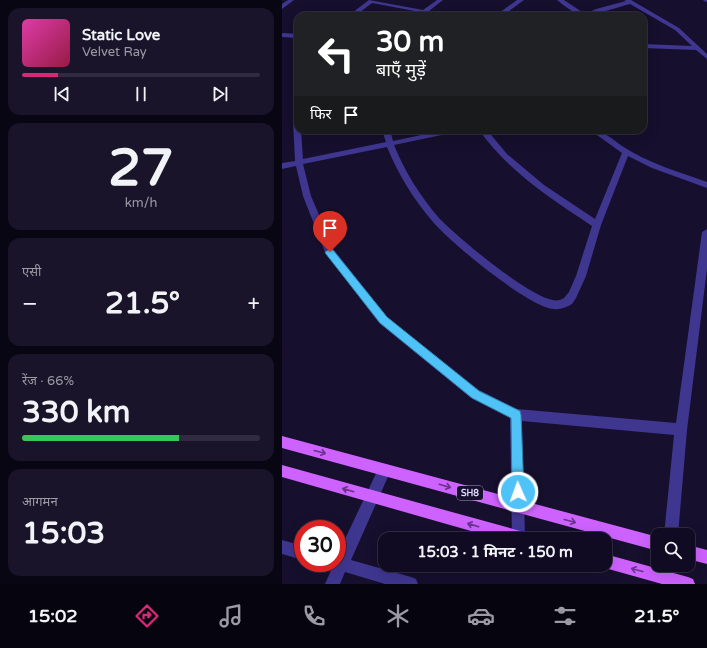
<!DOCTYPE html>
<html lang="hi">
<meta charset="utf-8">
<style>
:root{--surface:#100b22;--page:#19142a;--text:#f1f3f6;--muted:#9c9ba5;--line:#302b40;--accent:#db2777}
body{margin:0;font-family:"Varela Round","Noto Sans Devanagari",sans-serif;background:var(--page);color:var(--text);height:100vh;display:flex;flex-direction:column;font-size:15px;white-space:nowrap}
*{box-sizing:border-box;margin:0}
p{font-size:13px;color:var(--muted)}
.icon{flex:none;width:22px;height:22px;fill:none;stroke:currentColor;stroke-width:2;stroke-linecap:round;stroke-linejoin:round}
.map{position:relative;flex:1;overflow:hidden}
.details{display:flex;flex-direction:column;gap:8px;padding:8px;background:#090613;width:282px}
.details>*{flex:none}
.top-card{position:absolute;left:12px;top:12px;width:353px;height:122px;border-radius:12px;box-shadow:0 4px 16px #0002,0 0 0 1px var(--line);background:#202124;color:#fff;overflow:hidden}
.controls{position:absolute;left:369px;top:528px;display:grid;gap:8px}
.controls a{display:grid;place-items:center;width:44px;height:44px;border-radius:8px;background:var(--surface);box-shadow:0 4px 16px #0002,0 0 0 1px var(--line);font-size:20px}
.speed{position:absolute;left:12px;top:520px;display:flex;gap:8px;font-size:20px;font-weight:700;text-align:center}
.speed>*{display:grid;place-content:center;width:52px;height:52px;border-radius:50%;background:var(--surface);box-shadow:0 4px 16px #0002,0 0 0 1px var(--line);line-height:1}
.speed .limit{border:6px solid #d22;background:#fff;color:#111}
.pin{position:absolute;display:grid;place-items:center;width:34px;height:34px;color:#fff;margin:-41px -17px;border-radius:50% 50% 50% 0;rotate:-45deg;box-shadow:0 0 4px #0007}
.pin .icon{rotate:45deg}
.me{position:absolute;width:44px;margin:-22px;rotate:358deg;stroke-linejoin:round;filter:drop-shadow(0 0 3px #0008)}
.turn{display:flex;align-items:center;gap:14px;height:84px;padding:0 16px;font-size:18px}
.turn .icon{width:52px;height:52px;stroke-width:2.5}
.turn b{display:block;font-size:28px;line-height:34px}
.then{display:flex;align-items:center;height:38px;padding:0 16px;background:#0003;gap:8px;font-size:15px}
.big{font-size:30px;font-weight:700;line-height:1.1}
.details .tile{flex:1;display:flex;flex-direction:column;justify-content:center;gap:6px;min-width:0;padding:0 14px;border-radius:12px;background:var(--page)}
.details .dial{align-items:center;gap:0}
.dial b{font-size:52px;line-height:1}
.song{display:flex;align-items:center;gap:12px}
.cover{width:48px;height:48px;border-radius:6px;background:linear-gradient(135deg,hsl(320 70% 55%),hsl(340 70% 35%))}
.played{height:4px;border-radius:2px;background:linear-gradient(90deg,var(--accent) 15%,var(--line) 15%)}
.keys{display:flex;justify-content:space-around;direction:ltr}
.heat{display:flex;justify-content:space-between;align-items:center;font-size:22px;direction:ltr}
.charge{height:6px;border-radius:3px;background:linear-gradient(90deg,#34c759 66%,var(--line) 0)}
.trip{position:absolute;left:96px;top:532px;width:234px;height:40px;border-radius:12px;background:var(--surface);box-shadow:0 4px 16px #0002,0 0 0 1px var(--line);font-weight:700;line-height:40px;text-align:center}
.tab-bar{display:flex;height:64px;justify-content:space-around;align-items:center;background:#06040e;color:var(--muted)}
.tab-bar .icon{width:28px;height:28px}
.tab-bar .active{color:var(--accent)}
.tab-bar b{font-size:18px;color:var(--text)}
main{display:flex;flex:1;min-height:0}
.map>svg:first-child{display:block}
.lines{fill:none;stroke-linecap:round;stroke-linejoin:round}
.minor{fill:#3f3690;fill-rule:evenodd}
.major{fill:#ce62ff;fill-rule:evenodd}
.oneway{stroke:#69348c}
.route{fill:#4fc3f7;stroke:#337fa1}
.labels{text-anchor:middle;stroke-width:4;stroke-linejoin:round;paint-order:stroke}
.shield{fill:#160f2d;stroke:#a59ec0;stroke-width:1}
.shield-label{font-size:9px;font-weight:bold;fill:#e2dbff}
</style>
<main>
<section class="details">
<div class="tile">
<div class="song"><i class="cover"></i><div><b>Static Love</b><p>Velvet Ray</p></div></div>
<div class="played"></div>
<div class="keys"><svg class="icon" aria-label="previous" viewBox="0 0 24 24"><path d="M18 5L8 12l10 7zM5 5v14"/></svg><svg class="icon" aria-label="pause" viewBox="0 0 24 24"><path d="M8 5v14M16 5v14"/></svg><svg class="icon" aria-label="next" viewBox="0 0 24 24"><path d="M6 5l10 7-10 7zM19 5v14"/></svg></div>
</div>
<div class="tile dial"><b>27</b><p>km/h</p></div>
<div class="tile"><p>एसी</p>
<div class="heat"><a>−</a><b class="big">21.5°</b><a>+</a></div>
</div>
<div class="tile"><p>रेंज · 66%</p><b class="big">330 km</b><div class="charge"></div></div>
<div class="tile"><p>आगमन</p><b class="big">15:03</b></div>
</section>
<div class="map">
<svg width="425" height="584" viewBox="0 0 425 584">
<rect width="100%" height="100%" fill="#160f2d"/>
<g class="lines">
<!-- minor -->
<path class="minor" d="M6,0H12L0,9V4Z
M87,0L141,10L155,0H161L147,11L167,16L143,13L139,16L136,14L138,12L90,3L73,16H66Z
M235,0H242L220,16H213Z
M275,0H282L303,14L314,9L344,1L342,0H349L397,28L425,54V59L414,50L361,48V44L410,46L393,30L348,4C339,6 304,18 299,16C292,13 281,5 275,0Z
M421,0H425V2L422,1Z
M0,33L16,34V38L0,37Z
M13,113H16V130H19L21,159L104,142L100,130H108L111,141L163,130H178L174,132L112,145C123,172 138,196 157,218C175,237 246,296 271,300C275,301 279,300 282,298L287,292L294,276L310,226C268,198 227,172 197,130H205L225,154L262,185L313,219L340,153L308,130C321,130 330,139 340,146C366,163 397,172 425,182V188L370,168L346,156L319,225L304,276L294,298L290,304C285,307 278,310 272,309C246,307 169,243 151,222C132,200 116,174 105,147L21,164L29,196L52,250L105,317L197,390L235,409L394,423L420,232L425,229V269L405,430L396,535H382L392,435L240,421L243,537L242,539H230L228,418L189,398L97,323L43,252L21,196L14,166L0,169V163L13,161L11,121Z
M103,464L108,465L109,470L69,560L129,577L134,579L136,584H103L63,572L58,584H43L50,568L48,563H55V556L98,465Z
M0,540L21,546V560L0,554Z"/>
<!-- major -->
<path class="major" d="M0,436L376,537V551L0,448Z
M0,465L242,532L247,534L249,539H217L0,477Z
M406,545L425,550V564L406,559Z
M323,554L406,577L411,579L413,584H380L323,568L317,565H323Z"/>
</g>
<!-- one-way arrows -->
<defs><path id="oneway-shaft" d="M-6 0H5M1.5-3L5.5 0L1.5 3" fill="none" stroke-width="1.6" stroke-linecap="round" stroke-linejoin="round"/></defs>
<g class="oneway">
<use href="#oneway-shaft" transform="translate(38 452) rotate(15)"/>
<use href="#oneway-shaft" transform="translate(163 486) rotate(16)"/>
<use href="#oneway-shaft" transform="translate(66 490) rotate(-164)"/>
<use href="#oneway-shaft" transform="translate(288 521) rotate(15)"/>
<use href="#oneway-shaft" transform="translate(191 525) rotate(-164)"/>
<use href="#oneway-shaft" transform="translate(355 570) rotate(-165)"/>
</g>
<!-- route -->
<path class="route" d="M48,249L51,250L105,317L197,391L238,411L239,415L242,492L240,496L236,498L232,496L230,492L229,418L190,398L98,323L44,254L43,252Z"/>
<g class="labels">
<!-- shield labels -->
<rect class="shield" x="175" y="486" width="26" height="14" rx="3"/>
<g class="shield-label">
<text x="188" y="496">SH8</text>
</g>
</g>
</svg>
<div class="controls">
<a><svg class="icon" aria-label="search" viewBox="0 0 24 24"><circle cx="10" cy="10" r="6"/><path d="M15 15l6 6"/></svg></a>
</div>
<div class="speed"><div class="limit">30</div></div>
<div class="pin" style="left:48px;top:252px;background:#d93025"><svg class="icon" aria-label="arrive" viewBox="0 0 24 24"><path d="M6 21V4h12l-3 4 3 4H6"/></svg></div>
<svg class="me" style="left:236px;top:492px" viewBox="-20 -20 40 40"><circle r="17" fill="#4fc3f7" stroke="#fff" stroke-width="3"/><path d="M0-11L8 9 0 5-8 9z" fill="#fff"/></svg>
<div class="trip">15:03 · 1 मिनट · 150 m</div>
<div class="top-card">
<div class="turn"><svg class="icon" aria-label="left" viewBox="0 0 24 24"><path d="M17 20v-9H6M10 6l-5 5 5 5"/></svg><div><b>30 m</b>बाएँ मुड़ें</div></div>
<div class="then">फिर<svg class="icon" aria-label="arrive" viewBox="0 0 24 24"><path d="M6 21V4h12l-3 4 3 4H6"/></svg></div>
</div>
</div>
</main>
<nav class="tab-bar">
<b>15:02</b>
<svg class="icon active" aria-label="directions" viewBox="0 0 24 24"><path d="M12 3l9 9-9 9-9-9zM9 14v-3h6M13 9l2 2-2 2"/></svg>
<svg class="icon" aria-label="music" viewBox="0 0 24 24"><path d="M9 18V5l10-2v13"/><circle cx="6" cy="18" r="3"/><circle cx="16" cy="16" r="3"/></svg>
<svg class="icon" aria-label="phone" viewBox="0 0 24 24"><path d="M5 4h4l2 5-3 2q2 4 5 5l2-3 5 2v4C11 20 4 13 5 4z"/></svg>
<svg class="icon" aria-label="climate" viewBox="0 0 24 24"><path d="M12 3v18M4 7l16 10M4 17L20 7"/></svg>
<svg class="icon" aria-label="car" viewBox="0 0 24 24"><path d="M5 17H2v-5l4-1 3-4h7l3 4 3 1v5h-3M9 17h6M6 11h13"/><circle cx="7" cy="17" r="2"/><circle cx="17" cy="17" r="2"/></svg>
<svg class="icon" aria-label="filters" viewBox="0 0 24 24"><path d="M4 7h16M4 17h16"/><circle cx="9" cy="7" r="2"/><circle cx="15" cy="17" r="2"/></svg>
<b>21.5°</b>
</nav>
